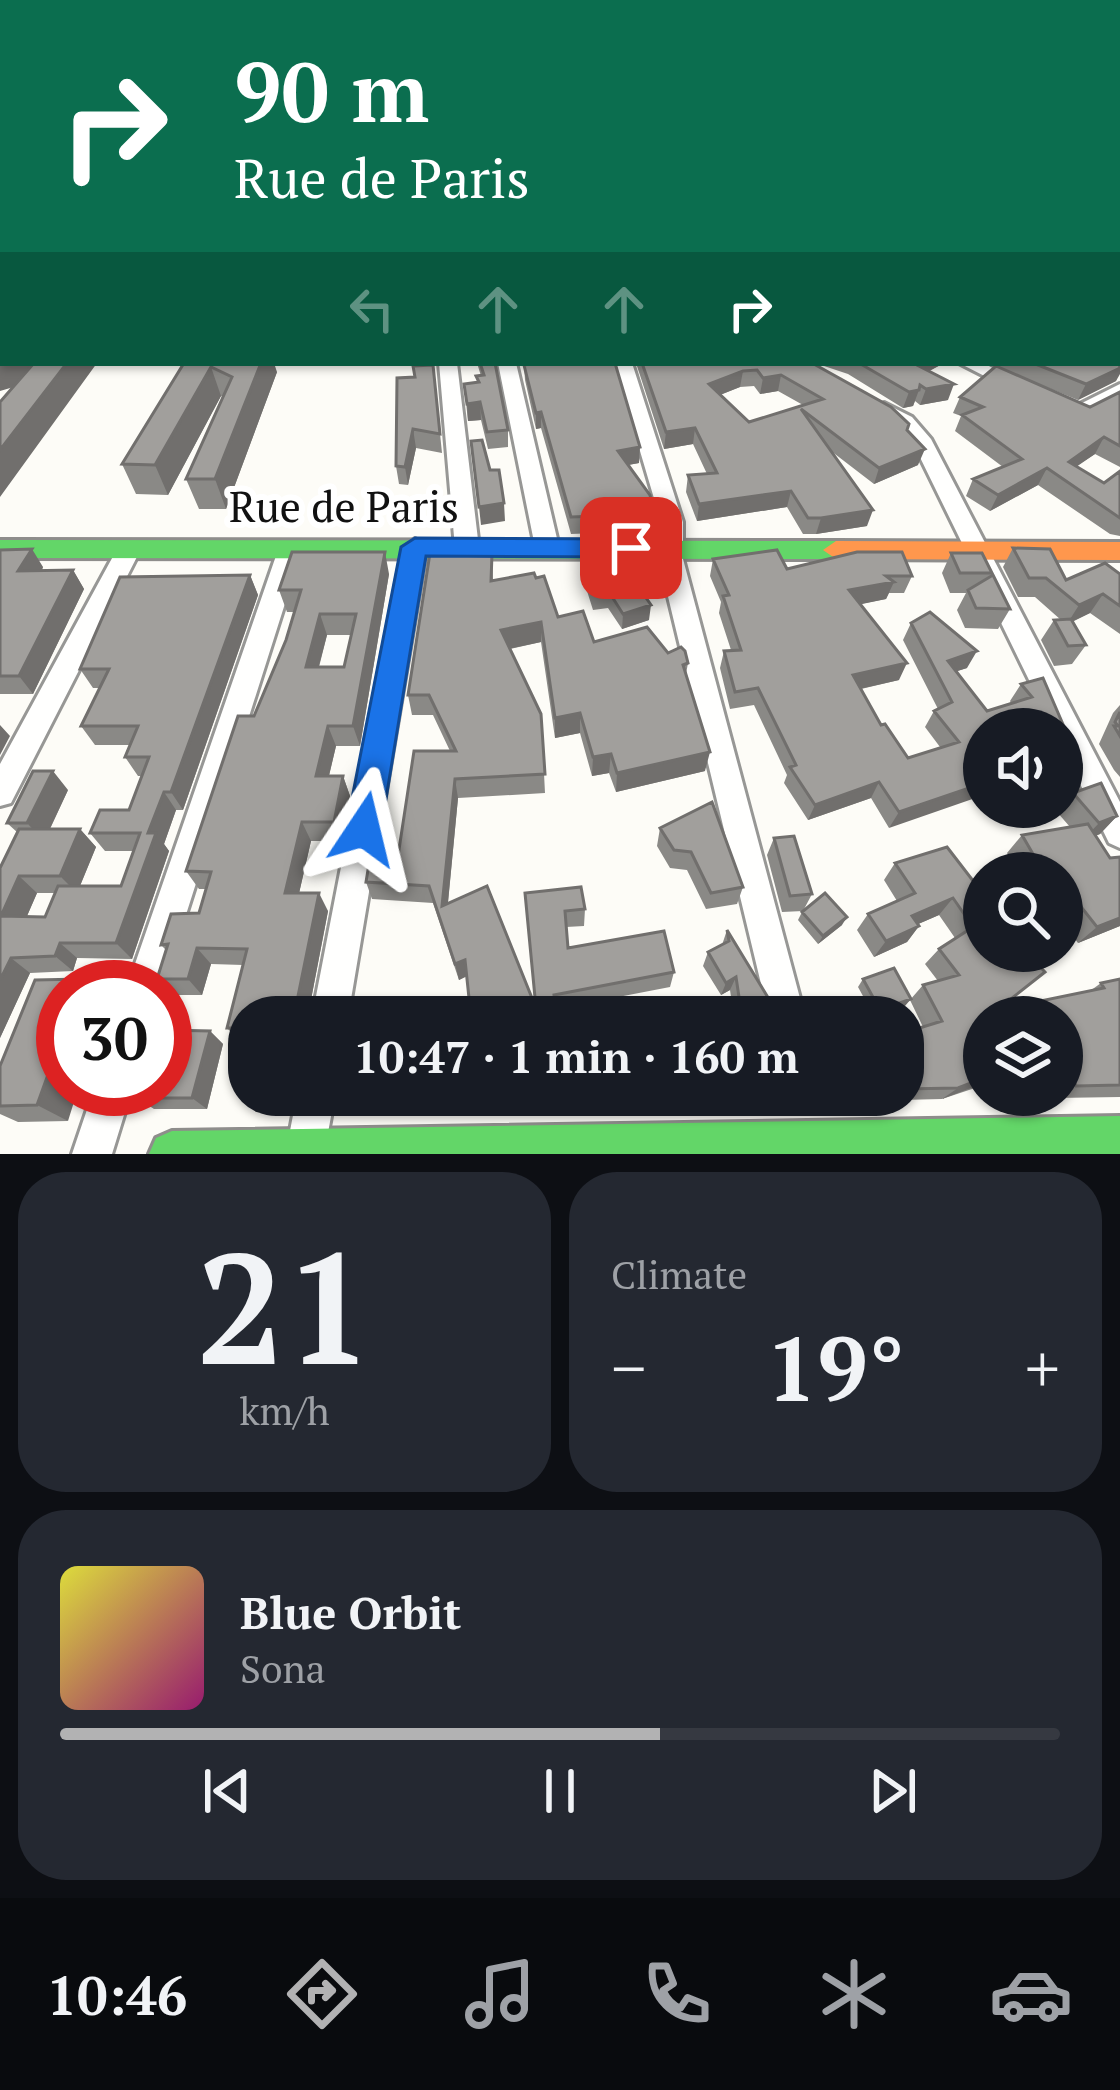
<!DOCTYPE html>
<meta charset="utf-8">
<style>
:root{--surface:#171b24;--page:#242831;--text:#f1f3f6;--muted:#9ea1a6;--line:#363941;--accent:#b2b2b3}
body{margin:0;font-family:"PT Serif",serif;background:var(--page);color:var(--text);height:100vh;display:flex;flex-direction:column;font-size:45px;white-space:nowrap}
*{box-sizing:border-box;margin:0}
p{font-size:39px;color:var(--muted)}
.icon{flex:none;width:66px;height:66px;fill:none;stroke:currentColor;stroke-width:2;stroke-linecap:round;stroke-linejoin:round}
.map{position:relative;height:1154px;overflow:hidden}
.drawer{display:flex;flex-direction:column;gap:18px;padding:18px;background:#0d0f14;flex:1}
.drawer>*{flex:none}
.hud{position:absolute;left:0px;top:0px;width:1122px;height:366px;box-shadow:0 3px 9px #0004;background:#0b6e4f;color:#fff;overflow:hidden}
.fabs{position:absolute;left:963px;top:708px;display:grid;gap:24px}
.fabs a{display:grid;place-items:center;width:120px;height:120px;border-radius:50%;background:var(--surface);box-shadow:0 3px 9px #0004;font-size:60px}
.speed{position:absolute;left:36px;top:960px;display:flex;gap:24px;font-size:60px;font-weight:700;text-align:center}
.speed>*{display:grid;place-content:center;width:156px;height:156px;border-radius:50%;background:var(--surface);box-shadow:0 3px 9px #0004;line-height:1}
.speed .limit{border:18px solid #d22;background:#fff;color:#111}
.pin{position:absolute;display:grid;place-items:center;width:102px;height:102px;color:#fff;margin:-51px;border-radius:24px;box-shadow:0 6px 18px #0006}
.me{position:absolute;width:132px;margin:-66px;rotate:10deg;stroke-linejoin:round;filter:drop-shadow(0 0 9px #0008)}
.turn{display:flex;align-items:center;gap:42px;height:252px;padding:0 36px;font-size:54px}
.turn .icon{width:156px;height:156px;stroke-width:2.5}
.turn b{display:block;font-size:84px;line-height:102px}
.lanes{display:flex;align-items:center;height:114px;padding:0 36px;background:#0003;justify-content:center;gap:60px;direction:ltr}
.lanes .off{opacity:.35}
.big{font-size:90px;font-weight:700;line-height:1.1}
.drawer .tile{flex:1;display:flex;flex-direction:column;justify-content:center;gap:18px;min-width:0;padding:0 42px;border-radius:48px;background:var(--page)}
.drawer .dial{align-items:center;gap:0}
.dial b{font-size:156px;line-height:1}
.song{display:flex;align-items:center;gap:36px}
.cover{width:144px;height:144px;border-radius:18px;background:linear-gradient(135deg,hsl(60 70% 55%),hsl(320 70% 35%))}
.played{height:12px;border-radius:6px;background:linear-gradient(90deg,var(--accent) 60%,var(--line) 60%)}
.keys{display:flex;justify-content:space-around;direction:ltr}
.heat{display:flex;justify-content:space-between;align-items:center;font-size:66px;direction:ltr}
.drawer .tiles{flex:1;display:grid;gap:18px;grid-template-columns:1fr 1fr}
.tile:last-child{grid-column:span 2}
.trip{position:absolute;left:228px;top:996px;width:696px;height:120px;border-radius:48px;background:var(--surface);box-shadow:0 3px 9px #0004;font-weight:700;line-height:120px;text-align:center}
.tabs{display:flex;height:192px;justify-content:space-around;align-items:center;background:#090b0e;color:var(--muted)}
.tabs .icon{width:84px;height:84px}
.tabs .active{color:var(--accent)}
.tabs b{font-size:54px;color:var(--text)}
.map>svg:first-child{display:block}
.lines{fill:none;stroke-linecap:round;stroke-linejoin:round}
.street-casing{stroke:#979795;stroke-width:6}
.fast-casing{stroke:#8e8d8b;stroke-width:6}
.slow-casing{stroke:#8e8d8b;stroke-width:6}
.street{fill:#fffffe;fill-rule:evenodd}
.fast{fill:#63d668;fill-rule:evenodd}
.slow{fill:#ff974d;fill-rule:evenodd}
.wall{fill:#8a8986;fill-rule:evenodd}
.shaded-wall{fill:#716f6d}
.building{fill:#a19f9c;stroke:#716f6d;stroke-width:3;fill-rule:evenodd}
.route{fill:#1a73e8;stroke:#114b97;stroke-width:3}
.labels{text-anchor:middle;stroke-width:12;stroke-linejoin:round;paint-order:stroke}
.street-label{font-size:42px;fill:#111;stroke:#fff}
</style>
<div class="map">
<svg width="1120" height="1154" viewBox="0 0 1120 1154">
<rect width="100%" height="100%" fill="#fdfcf7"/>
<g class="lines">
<!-- street casing -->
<g class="street-casing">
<path id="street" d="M439,363H457L479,548L467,556L455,548Z
M498,363H516L559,547L547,555L535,547Z
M614,363H632L683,522V559L805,1017H769L659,559L661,522Z
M959,363H983L1024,384L1022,388H1008Z
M1120,384V398C1095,412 1079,426 1054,406L1064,400L1078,405Z
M884,403L912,417L931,439L1120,802V848L1109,843L1062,747V729H1053L912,441L898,425L874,409Z
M415,539L427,547L348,1017H312L403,547Z
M129,541L141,549L11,803L0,806V764L117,549Z
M290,542L302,550L163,987H127L278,550Z
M94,1089H132L112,1154H72Z
M297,1095H335L324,1154H290L287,1146Z"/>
</g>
<!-- fast casing -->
<g class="fast-casing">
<path id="fast" d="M0,540L836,541L849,550L836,559L0,558Z
M1120,1116V1154H149L156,1138L172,1131Z"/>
</g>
<!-- slow casing -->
<g class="slow-casing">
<path id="slow" d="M836,541L1120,542V560L836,559L823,550Z"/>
</g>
<!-- street -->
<use href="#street" class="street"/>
<!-- fast -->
<use href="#fast" class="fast"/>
<!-- slow -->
<use href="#slow" class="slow"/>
</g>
<!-- wall -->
<path class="wall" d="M3,238V283L0,282V239Z
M184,363L277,372L226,509H199L186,479L223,397L221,396L168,495L136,494L122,464Z
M477,363H495L508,430V447L488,449L481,420L468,421L464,384L477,382L476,376H481Z
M636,363H812L907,430L918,465L874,484L831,451L867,526L816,534H803L787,507L697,521L686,492L688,475L707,474L693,444L664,449ZM754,386L760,394L778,391L803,405L749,422L720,395L740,387Z
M815,363H944L929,371L948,400L920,405L915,401L913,406L903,408L848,374Z
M987,363H1120L1116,381L1078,400L1009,372L1090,407L1120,392V467L1095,454L1076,466L1104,483L1120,471V536L1110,534L1038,485L990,511L966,496L973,479L1003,467L955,431L961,416L953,413L960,397L996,367Z
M433,365L442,453L416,448L408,485L399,484L396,466L415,377Z
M524,365L639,463L628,465L654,514L653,531L571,534L541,428L536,429L525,380Z
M1013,548L1066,580L1120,574V634L1090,613L1072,622L1086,645L1072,664L1054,666L1041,640L1054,620H1061L1035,597H1018L1003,567Z
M0,550L43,567L42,571L73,570L84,589L33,694H0Z
M951,553L992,573L989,578L1010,609L998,629L965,628L957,610L966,593H950L942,573Z
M492,554L493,580L558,617L594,642L668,653L688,663L686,674L705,771L616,792L609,773L592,776L580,733L555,738L541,642L510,649L541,714L545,793L458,798L448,903L535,1007L525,893L585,909L584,926L566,927L568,948L674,972L670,987L556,1009L557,1017L467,976L459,980L433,903L372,899L366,882L379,863L398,856L450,751L433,715H412L408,695Z
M713,559L787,569L912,576L904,593H889L886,599L860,604L899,680L861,689L881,725L908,758L940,747L925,727L934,711L938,709L903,640L911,623L967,668L957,671L987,711L1011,703L1010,701L1021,684L1065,729L1062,733V729H984L889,828L871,798L808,820L784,783L787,775L754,705L730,709L720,668L724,651L731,650L719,613L721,602L710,576Z
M583,560L649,620L622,629L608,608L593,610L582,575Z
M389,574L360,746H336L329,776H343L350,796L341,841H311L299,893L328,911L309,1010L249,1017V1042H241L227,1028L243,965L211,964L202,995H172L157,979L166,950L161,945L199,913L206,889H199L186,871L286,640L294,612H287L279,590ZM327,635H351L344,667H319Z
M250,575L258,595L183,810H176L164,844L169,851L132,959L77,958L73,971L30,973L0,1038L18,833L7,823L68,790L50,829H80L96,847L80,886H121L134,851H105L90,833L129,810L142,776H138L125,757L130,745H95L81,726L100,688H93L80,669ZM37,893H55L45,917L27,916Z
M1120,705V777L1114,770L1099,744L1113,713Z
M1073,793L1117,816L1100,834L1095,836L1120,926L1078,943L1062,922V873H1018L1007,853L1022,835L1070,827L1057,812Z
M1006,807H1046L1044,810L1016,820Z
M660,828L743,887L737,904L706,909L687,870L670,868L657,846Z
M774,838L812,894L803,911L782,912L767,855Z
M947,847L999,1009L1090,991L1101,983L1120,979V1097L1056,1098L1055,1095H1062V1017H984V1085L942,1099L860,1101L858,1095H903V1033L923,1027L910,1000L923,985L938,981L925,964L939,949L955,938L939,915L918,924L919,926L907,942L874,957L857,930L868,914L897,901L884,880L895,863Z
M802,912L842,925L818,944L798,920Z
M727,930L777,1017H734L730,990L721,995L703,966L708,952L722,945Z
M863,979L905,1006L874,1016L858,987Z
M165,994L175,1001L166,1030L210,1031L223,1044L207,1109H154L137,1098L165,1089Z
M0,1066L68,1121L18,1122L0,1114Z
M293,1095L290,1110H265L252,1098Z
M358,1095H649L491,1106L366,1108Z
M665,1095H696L692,1103L666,1104Z
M748,1095H790L784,1102H749Z"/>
<!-- shaded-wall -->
<path class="shaded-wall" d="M3,123V143L0,147V126Z
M3,361V363H52L58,374L0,391V362Z
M67,363H97L0,497V449Z
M261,363H274L277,372L226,509L215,479Z
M921,363H944L911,381L917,365Z
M211,367L221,396L168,495L155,465Z
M1120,368V374L1116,381L1078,400L1086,384Z
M743,371L740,387L707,400L709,384Z
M781,375L778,391L760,394L763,378Z
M954,384L948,400L920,405L926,389Z
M919,390L913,406L903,408L909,392Z
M480,402L481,420L468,421L467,404Z
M541,412V428L536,429V413Z
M695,428L693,444L664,449L666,432Z
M413,429L416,448L408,485L405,467Z
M1104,437L1095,454L1060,478L1069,462Z
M640,447L639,463L617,467L618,451Z
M925,449L918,465L874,484L879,468Z
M1047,468L1038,485L990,511L998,495Z
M791,491L787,507L697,521L699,504Z
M504,503L505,521L481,525L479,507Z
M873,510L867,526L816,534L821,518Z
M32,549L43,567L30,589L18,571Z
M385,552L389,574L360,746L353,726Z
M73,570L84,589L33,694L19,676Z
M250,575L258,595L183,810L171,792Z
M894,582L886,599L843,608L849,590Z
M1103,594L1090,613L1067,624L1079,605Z
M651,605L649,620L622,629L623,614Z
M320,614L327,635L313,688L306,667Z
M541,622V642L503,650L501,630Z
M977,651L967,668L939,677L948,661Z
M907,663L899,680L846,692L853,675Z
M580,713V733L555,738V718Z
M0,725L10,736L0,755Z
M328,726L336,746L324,796L316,776Z
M710,752L705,771L616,792L617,773Z
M611,754L609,773L592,776L593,757Z
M53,771L68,790L44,841L27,823Z
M343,776L350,796L341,841L334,822Z
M455,779L458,798L446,922L442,906Z
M879,782L871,798L808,820L815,805Z
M984,783V795L889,828L899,812Z
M164,792L176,810L164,844L169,851L132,959L116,943L148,833Z
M1026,807H1046L1044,810L1016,820Z
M1117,816L1100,834L1082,841L1099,823Z
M302,822L311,841L295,911L285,893Z
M80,829L96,847L77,893L60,876Z
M19,876L37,893L20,932L1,916Z
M319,893L328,911L309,1010L313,1017H304L297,1001Z
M953,898L939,915L900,932L912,916Z
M847,917L842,925L818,944L823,936Z
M1120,918V926L1078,943L1097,927Z
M919,926L907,942L874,957L886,941Z
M60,943L77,958L73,971L55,956Z
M197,948L211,964L202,995L188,979Z
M11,958L30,973L0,1038V980Z
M465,960L469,975L459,980L455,964Z
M736,977L730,990L721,995L726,983Z
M168,994L175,1001L165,1033V1003Z
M911,999L905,1006L874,1016L880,1010Z
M210,1031L223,1044L207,1109L192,1098Z
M63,1033V1089H78L68,1121L37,1105Z
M984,1078V1083L942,1099L958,1088Z
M278,1095H293L290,1110L278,1098Z"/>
<!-- building -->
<path class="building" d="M1119,203L1120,204V346L1119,345Z
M3,238V265L0,264V239Z
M3,287V361L0,362V290Z
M34,363H67L0,450V402Z
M184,363H261L215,479H186L232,377L211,367L155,465L122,464Z
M480,363H495L508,430L487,432L480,402L467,404L464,384L479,382L476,376L484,375Z
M538,363H615L640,447L618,451L650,495L654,514L571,517L541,412L536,413L524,365Z
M642,363H812L891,407L909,424L907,430L925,449L879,468L801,409L873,510L821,518H808L791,491L699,504L688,475L717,473L695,428L666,432ZM757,370L763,378L781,375L823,399L749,422L709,384L743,371Z
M859,363H921L917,365L954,384L926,389L920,385L919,390L909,392Z
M1033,363L1119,362L1120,368L1086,384Z
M433,365L440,434L413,429L405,467L396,466L397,378L415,377L413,366Z
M996,366L1090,407L1120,392V446L1104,437L1069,462L1104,483L1120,471V518L1047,468L998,495L973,479L1022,459L962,415L983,407L960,397Z
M482,440L490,470H499L504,503L479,507L471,441Z
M1013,548L1050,549L1066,580L1105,563L1120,574V606L1103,594L1079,605L1046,578H1029Z
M32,549L18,571L73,570L19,676H0V550Z
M777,550L787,569L857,552H902L912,576H886L894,582L849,590L907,663L853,675L881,725L885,724L908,758L959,742L934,711L952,702L911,623L930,612L977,651L948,661L987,711L1032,697L1021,684L1043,678L1065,729L1055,724L997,721L1004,729H984V783L899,812L879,782L815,805L790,767L796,765L758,688L735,692L724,651L741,650L723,596L729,595L713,559Z
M292,552H385L353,726H328L316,776H343L334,822H302L285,893H319L297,1001L306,1007L304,1017H249V1028H227L247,949L197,948L188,979H157L168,944L161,945L171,914L199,913L211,872L186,871L238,716H254L286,640L301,590H279ZM320,614H356L344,667H306Z
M430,553L492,554L491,581L534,573L536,578L544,576L558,617L583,611L594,642L647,627L668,653L681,647L685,651L688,663L683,665L710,752L617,773L611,754L593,757L580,713L555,718L541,622L501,630L541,714L545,774L455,779L442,906L487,886L536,1008L525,893L581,887L585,909L565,911L568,948L664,931L674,972L554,995L557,1017H471L465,960L455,964L429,886L366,882L369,864L379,863L380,857L398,856L414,751H456L429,695H408Z
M951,553H982L992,573H960Z
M616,555L651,605L623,614L609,592L593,594L583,560Z
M250,575L171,792H164L148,833H156L116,943H60L55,956L11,958L0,980V868L19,829H80L60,876H19L1,916L45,917L58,886H121L140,833H90L100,810H129L149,757H125L138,726H81L109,669H80L120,577Z
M993,575L1010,609L976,608L968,590Z
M1071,619L1086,645L1068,646L1054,620Z
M1120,712V736L1114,726H1118L1115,722Z
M33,771H53L27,823H7Z
M1101,783L1117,816L1099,823L1073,793Z
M712,802L743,887L711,893L691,852L674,850L660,828Z
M1088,824L1110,858L1120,857V918L1097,927L1075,899L1062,909V873H1044L1022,835Z
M794,836L812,894L790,896L774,838Z
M947,847L984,895V951H1025L1045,972L997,1010L1104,988L1101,983L1120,979V1085L1076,1086L1062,1059V1017H984V1078L958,1088L903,1089V1033L942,1021L923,985L959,975L939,949L973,927L953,898L912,916L919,926L886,941L868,914L915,893L895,863Z
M825,893L847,917L823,936L802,912Z
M727,930L775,1009L777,1017H742L736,977L726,983L708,952L729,941Z
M894,968L911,999L880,1010L863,979Z
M82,979L80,987H63V1033L37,1105L0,1106V1066L35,980Z
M683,1006L685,1017H557Z
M165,1030L210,1031L192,1098H137L140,1089H165Z
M252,1095H278V1098H252Z
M358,1095H489L358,1097Z"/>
<!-- sky -->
<linearGradient id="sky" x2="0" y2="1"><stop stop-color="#9dc9ee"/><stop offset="0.43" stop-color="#fefefb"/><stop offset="1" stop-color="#fefefb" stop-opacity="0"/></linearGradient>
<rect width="1120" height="284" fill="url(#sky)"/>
<!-- route -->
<path class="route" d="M415,538L631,539L644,548L631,557L426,556L381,829L376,841L364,846L351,841L346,829L401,547Z"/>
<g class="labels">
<!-- street labels -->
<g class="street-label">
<text x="344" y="522">Rue de Paris</text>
</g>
</g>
</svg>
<div class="fabs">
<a><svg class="icon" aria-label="sound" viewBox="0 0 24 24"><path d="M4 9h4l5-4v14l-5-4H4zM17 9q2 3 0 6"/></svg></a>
<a><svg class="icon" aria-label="search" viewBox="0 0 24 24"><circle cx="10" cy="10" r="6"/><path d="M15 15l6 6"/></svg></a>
<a><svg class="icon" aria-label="layers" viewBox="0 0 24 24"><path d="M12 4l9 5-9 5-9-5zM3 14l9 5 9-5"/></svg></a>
</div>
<div class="speed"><div class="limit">30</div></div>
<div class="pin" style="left:631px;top:548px;background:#d93025"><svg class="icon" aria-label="arrive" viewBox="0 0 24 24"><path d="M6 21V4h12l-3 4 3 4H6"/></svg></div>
<svg class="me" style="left:364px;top:829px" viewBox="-20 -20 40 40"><path d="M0-17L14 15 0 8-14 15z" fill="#1a73e8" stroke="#fff" stroke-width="4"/></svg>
<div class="trip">10:47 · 1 min · 160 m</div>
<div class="hud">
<div class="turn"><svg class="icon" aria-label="right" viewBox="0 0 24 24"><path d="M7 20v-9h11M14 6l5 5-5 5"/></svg><div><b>90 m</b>Rue de Paris</div></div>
<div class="lanes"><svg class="icon off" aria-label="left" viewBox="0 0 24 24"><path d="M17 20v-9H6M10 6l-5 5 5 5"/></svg><svg class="icon off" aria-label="ahead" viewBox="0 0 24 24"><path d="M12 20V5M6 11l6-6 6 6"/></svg><svg class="icon off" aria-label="ahead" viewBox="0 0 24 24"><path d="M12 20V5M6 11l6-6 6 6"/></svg><svg class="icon" aria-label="right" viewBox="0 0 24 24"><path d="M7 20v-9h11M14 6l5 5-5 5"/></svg></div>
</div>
</div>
<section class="drawer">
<div class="tiles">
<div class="tile dial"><b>21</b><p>km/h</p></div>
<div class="tile"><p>Climate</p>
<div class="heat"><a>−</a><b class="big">19°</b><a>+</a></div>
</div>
<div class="tile">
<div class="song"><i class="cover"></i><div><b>Blue Orbit</b><p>Sona</p></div></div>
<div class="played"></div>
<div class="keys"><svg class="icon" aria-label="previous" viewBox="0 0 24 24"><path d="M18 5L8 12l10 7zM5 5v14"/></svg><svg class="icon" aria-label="pause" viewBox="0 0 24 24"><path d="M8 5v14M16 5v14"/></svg><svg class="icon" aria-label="next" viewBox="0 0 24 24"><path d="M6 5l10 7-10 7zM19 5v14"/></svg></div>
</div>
</div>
</section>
<nav class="tabs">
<b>10:46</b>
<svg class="icon active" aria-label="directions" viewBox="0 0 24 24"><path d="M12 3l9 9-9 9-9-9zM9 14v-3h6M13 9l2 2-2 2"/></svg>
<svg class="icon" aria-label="music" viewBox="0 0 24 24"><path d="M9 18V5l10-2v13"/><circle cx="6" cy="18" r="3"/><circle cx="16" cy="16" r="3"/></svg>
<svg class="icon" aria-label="phone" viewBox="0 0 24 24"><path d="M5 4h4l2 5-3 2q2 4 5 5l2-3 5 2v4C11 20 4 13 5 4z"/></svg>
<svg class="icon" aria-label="climate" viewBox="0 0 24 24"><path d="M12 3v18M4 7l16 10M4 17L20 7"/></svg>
<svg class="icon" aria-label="car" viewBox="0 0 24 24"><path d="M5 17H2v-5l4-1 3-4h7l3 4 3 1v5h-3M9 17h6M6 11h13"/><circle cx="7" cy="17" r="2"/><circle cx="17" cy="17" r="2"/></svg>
</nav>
